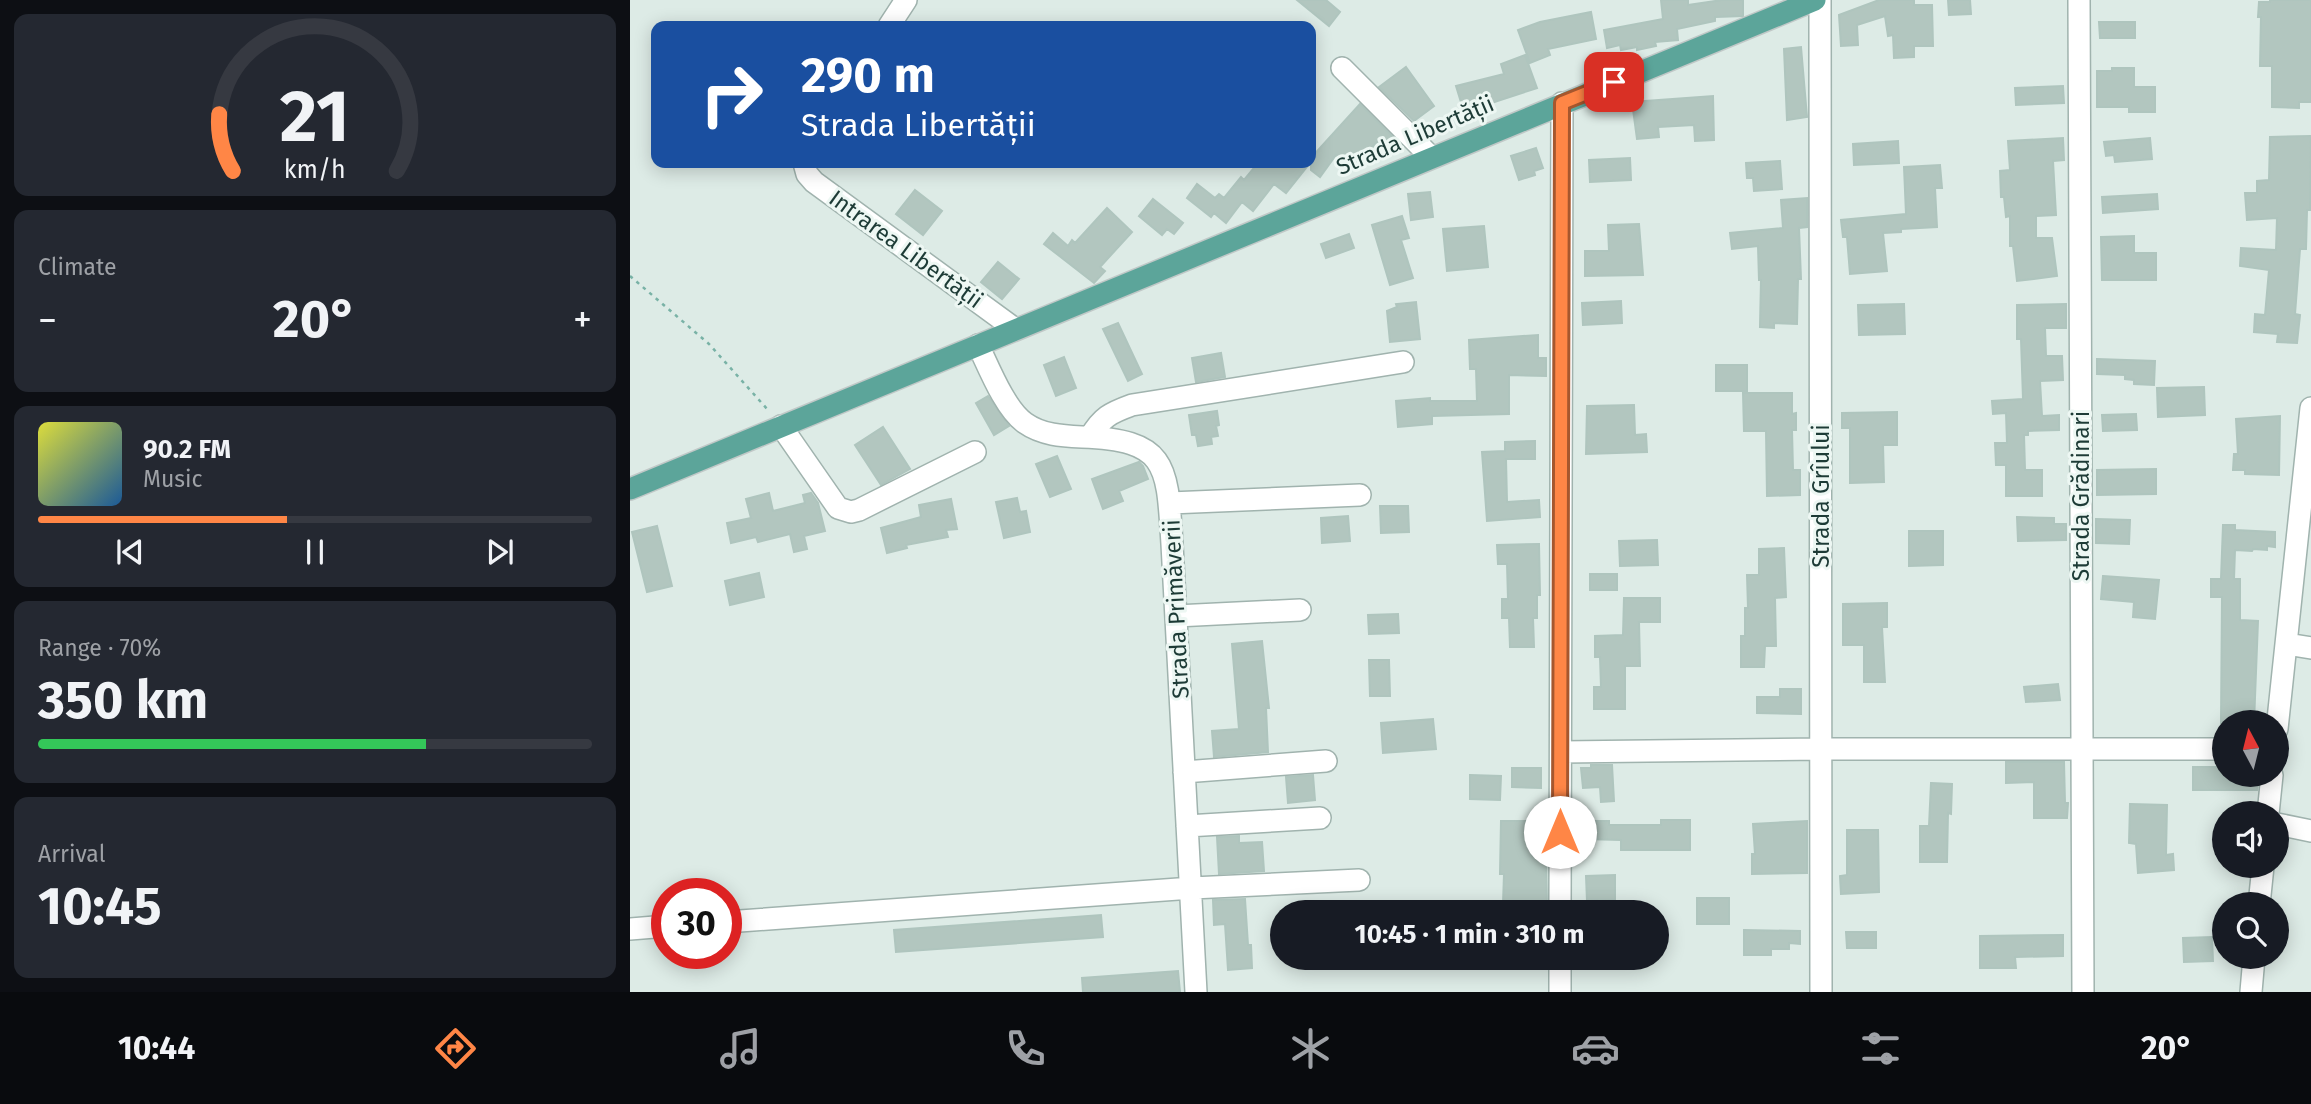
<!DOCTYPE html>
<meta charset="utf-8">
<style>
:root{--surface:#171b24;--page:#242831;--text:#f1f3f6;--muted:#9ea1a6;--line:#363941;--accent:#ff8646}
body{margin:0;font-family:"Fira Sans",sans-serif;background:var(--page);color:var(--text);height:100vh;display:flex;flex-direction:column;font-size:26px;white-space:nowrap}
*{box-sizing:border-box;margin:0}
p{font-size:23px;color:var(--muted)}
.icon{flex:none;width:38px;height:38px;fill:none;stroke:currentColor;stroke-width:2;stroke-linecap:round;stroke-linejoin:round}
.map{position:relative;flex:1;overflow:hidden}
.side{display:flex;flex-direction:column;gap:14px;padding:14px;background:#0d0f14;width:630px}
.side>*{flex:none}
.banner{position:absolute;left:21px;top:21px;width:665px;height:147px;border-radius:14px;box-shadow:0 4px 18px #0003;background:#1a4fa0;color:#fff;overflow:hidden}
.needle{width:46px;rotate:353deg}
.tools{position:absolute;left:1582px;top:710px;display:grid;gap:14px}
.tools a{display:grid;place-items:center;width:77px;height:77px;border-radius:50%;background:var(--surface);box-shadow:0 4px 18px #0003;font-size:35px}
.speed{position:absolute;left:21px;top:878px;display:flex;gap:14px;font-size:35px;font-weight:700;text-align:center}
.speed>*{display:grid;place-content:center;width:91px;height:91px;border-radius:50%;background:var(--surface);box-shadow:0 4px 18px #0003;line-height:1}
.speed .limit{border:10px solid #d22;background:#fff;color:#111}
.pin{position:absolute;display:grid;place-items:center;width:60px;height:60px;color:#fff;margin:-30px;border-radius:14px;box-shadow:0 4px 10px #0006}
.me{position:absolute;width:77px;margin:-38px;rotate:0deg;stroke-linejoin:round;filter:drop-shadow(0 0 5px #0008)}
.turn{display:flex;align-items:center;gap:24px;height:147px;padding:0 35px;font-size:32px}
.turn .icon{width:91px;height:91px;stroke-width:2.5}
.turn b{display:block;font-size:49px;line-height:60px}
.big{font-size:52px;font-weight:700;line-height:1.1}
.side .widget{flex:1;display:flex;flex-direction:column;justify-content:center;gap:10px;min-width:0;padding:0 24px;border-radius:14px;background:var(--page)}
.side .dial{align-items:center;gap:0}
.dial svg{height:182px;overflow:visible;fill:none;stroke:var(--line);stroke-width:7;stroke-linecap:round;text-anchor:middle}
.dial text{fill:var(--text);stroke:none}
.song{display:flex;align-items:center;gap:21px}
.cover{width:84px;height:84px;border-radius:10px;background:linear-gradient(135deg,hsl(60 70% 55%),hsl(210 70% 35%))}
.played{height:7px;border-radius:4px;background:linear-gradient(90deg,var(--accent) 45%,var(--line) 45%)}
.keys{display:flex;justify-content:space-around;direction:ltr}
.heat{display:flex;justify-content:space-between;align-items:center;font-size:38px;direction:ltr}
.charge{height:10px;border-radius:5px;background:linear-gradient(90deg,#34c759 70%,var(--line) 0)}
.trip{position:absolute;left:640px;top:900px;width:399px;height:70px;border-radius:35px;background:var(--surface);box-shadow:0 4px 18px #0003;font-weight:700;line-height:70px;text-align:center}
.tabs{display:flex;height:112px;justify-content:space-around;align-items:center;background:#090b0e;color:var(--muted)}
.tabs .icon{width:49px;height:49px}
.tabs .active{color:var(--accent)}
.tabs b{font-size:32px;color:var(--text)}
main{display:flex;flex:1;min-height:0}
.map>svg:first-child{display:block}
.building{fill:#b2c6bf;stroke:#afc5be;stroke-width:2}
.lines{fill:none;stroke-linecap:round;stroke-linejoin:round}
.minor-casing{stroke:#a0b3ae;stroke-width:24}
.major-casing{stroke:#c0c8c7;stroke-width:24}
.path{stroke:#79b2a6;stroke-width:2.5;stroke-dasharray:3.5 5;stroke-linecap:butt}
.minor{stroke:#fff;stroke-width:21}
.major{stroke:#5ca59a;stroke-width:21}
.route-casing{stroke:#a6572e;stroke-width:18}
.route{stroke:#ff8646;stroke-width:12}
.labels{text-anchor:middle;stroke-width:6;stroke-linejoin:round;paint-order:stroke}
.street-label{font-size:23px;fill:#1d3b36;stroke:#edf7f3}
</style>
<main>
<section class="side">
<div class="widget dial"><svg viewBox="0 0 100 80">
<path d="M14 69A42 42 0 1 1 86 69"/>
<path d="M14 69A42 42 0 0 1 8 44" stroke="#ff8646"/>
<text x="50" y="56" font-size="32" font-weight="700">21</text>
<text x="50" y="72" font-size="11">km/h</text>
</svg></div>
<div class="widget"><p>Climate</p>
<div class="heat"><a>−</a><b class="big">20°</b><a>+</a></div>
</div>
<div class="widget">
<div class="song"><i class="cover"></i><div><b>90.2 FM</b><p>Music</p></div></div>
<div class="played"></div>
<div class="keys"><svg class="icon" aria-label="previous" viewBox="0 0 24 24"><path d="M18 5L8 12l10 7zM5 5v14"/></svg><svg class="icon" aria-label="pause" viewBox="0 0 24 24"><path d="M8 5v14M16 5v14"/></svg><svg class="icon" aria-label="next" viewBox="0 0 24 24"><path d="M6 5l10 7-10 7zM19 5v14"/></svg></div>
</div>
<div class="widget"><p>Range · 70%</p><b class="big">350 km</b><div class="charge"></div></div>
<div class="widget"><p>Arrival</p><b class="big">10:45</b></div>
</section>
<div class="map">
<svg width="1681" height="992" viewBox="0 0 1681 992">
<rect width="100%" height="100%" fill="#ddebe6"/>
<!-- building -->
<path class="building" d="M667,0H696L710,12L699,26Z
M1031,0H1058V5L1092,0H1113V16L1085,17V21L1047,29L1048,40L1025,42L1026,46L1007,50V47L991,50L990,45L977,48L974,30L1033,19Z
M1249,0H1284V5H1302L1303,46H1284V57L1264,58L1263,35L1258,36L1255,16L1227,25L1228,45L1211,46L1209,15Z
M1318,0H1340L1341,14L1319,15Z
M1640,0H1681V102H1669V108L1642,107V66H1630L1631,17H1628L1629,2H1640Z
M961,12L966,39L918,49L920,55L900,63L888,30L910,22Z
M1469,22H1505V38H1470Z
M1171,47L1177,117L1157,120L1154,49Z
M895,55L907,88L834,112L826,86L874,74L871,64Z
M776,67L804,106L784,121L749,87Z
M1482,68H1504V87H1525V112H1499V107H1467V71H1482Z
M1433,86L1434,103L1386,105L1385,88Z
M1083,96L1084,140L1065,141L1064,125L1028,127L1029,137L1007,139L1002,102Z
M730,104L763,137L754,146L748,141L722,170L706,155L690,177L681,170V158Z
M1681,136L1680,210H1677L1676,249H1670L1665,314L1670,315L1667,343L1647,342L1648,334L1624,332L1625,314L1635,315L1639,270L1610,266L1611,248L1646,250L1647,218L1617,220L1615,193H1627V181L1639,180L1640,137Z
M1433,138L1434,160L1423,161L1426,215L1406,216V238H1422L1427,276L1387,281L1383,246H1380V216L1376,217L1374,197H1371L1370,171L1380,170L1378,141Z
M1520,138L1522,159L1485,162L1484,155L1476,156L1474,142Z
M1268,141L1269,163L1224,165L1223,144Z
M906,148L913,168L904,171L905,175L889,180L881,156Z
M1000,158L1001,180L960,182L959,160Z
M1150,161L1152,189L1124,191L1123,178H1117L1116,163Z
M628,163H680L656,193L644,184L623,211L612,202L596,223L584,213L581,217L557,198L567,184L585,198L589,194L594,198L611,177L614,180Z
M1310,165L1312,188H1305L1307,227L1271,229V232L1253,233L1257,271L1220,274L1217,237H1213L1211,220L1276,214L1274,167Z
M285,190L312,211L293,235L266,214Z
M800,192L803,217L781,220L778,194Z
M1527,194L1528,209L1473,213L1472,197Z
M1177,198V227L1169,228L1171,279H1168L1167,324L1144,323V328L1130,327L1131,280H1129L1128,246L1102,249L1100,233L1153,228L1151,200Z
M523,199L553,223L544,234L537,229L532,235L509,216Z
M477,208L502,232L470,267L475,271L464,283L414,244L423,233L438,246L442,240L445,243Z
M772,216L779,238L771,240L783,278L760,285L742,225Z
M1009,224L1013,275L955,276V251H979L978,225Z
M854,226L858,267L817,271L813,229Z
M719,234L724,248L696,258L691,244Z
M1504,236V253H1526V280H1472L1471,237Z
M368,262L389,279L372,299L351,282Z
M991,301L992,323L953,325L952,303Z
M786,302L790,339L760,342L757,311L767,307L766,304Z
M1274,304L1275,334L1229,335L1228,305Z
M1436,304V328H1415L1416,356H1432L1433,380L1410,381L1412,416L1429,415V430L1398,431V435H1394L1395,470H1412V496H1376V465H1366L1365,443H1377L1376,413L1363,414L1362,401L1393,399L1391,339H1387V305Z
M488,323L512,374L498,381L473,329Z
M908,335V358H916V376L879,375V414L802,416V424L768,427L766,401L800,398V401H847L846,369H840L839,340Z
M591,353L595,377L566,382L562,358Z
M434,357L446,388L426,396L414,365Z
M1467,359L1525,361L1524,385L1504,384V380L1495,379V375L1467,374Z
M1086,365H1117V391H1086Z
M1574,387L1575,415L1528,417L1527,388Z
M1113,393H1162V414L1166,413V430H1162L1163,470H1170V495L1137,496L1136,431H1114Z
M358,396L379,426L364,435L346,403Z
M1004,405L1005,435L1016,434L1017,452L956,454L957,406Z
M587,411L589,425L586,426L588,436L581,437L582,444L568,446L566,435H562L559,415Z
M1267,412V445H1253L1254,482L1220,483V428H1212V413Z
M1506,414L1507,430L1473,431L1472,415Z
M1650,416L1649,475L1615,474V470H1603L1604,454H1608L1606,419Z
M253,427L280,469L251,485L225,445Z
M905,441V459H876L877,502L909,500L910,517L857,521L852,452L875,451V442Z
M427,456L441,489L420,497L406,464Z
M509,462L513,466L518,479L489,491L493,501L473,509L462,479Z
M1526,469V494L1467,495V470Z
M139,493L143,511L175,503L173,495L181,493L188,503L195,531L174,536L177,549L164,552L160,534L128,542L126,537L101,543L97,523L121,518L116,499Z
M387,498L390,512L396,511L400,532L374,538L366,502Z
M321,499L327,529L316,530L318,537L276,545L277,548L257,553L251,528L291,517L289,505Z
M750,506H778L779,532L751,533Z
M718,516L720,541L692,543L691,518Z
M1387,517L1424,518V524H1436V540L1388,541Z
M1466,519L1500,520L1499,544L1466,543Z
M1593,525H1605V530L1645,532V547L1637,546V550L1623,549L1622,551L1605,550L1604,579H1610V620L1628,621L1624,723H1591L1592,597H1581V579H1591Z
M27,526L42,586L17,592L2,532Z
M1279,531H1313V565L1279,566Z
M1027,540L1028,565L990,566L989,541Z
M909,544L910,595H907V618H903L904,647H880L879,618H872V599H878L877,564H868L867,545Z
M1154,548L1156,597L1145,598L1146,646H1135L1134,667H1111V636H1115V608H1118L1117,575H1129V549Z
M129,573L134,597L100,605L95,581Z
M960,574H987V590H960Z
M1473,576L1529,580L1525,619L1503,617L1504,602L1471,599Z
M994,598H1030V622H1009L1010,666H995V709H964V687H971L970,657H965V636L993,635Z
M1257,603V627H1252L1255,682H1234V645H1213V604Z
M768,614L769,633L739,634L738,615Z
M632,641L639,708H636L638,752L584,757L582,731L609,729L602,644Z
M739,660H759L760,696H740Z
M1428,684L1430,700L1396,702L1394,687Z
M1150,689H1171V714L1127,713V697H1150Z
M803,719L806,749L753,753L751,723Z
M1376,762H1434L1435,803H1438L1437,818H1404V782L1376,783Z
M961,765H982L984,801L971,802L970,787L953,788L951,768H961Z
M1563,767H1594V775H1629L1627,790H1563Z
M882,768H911V788L882,787Z
M683,775L685,800L658,803L656,777Z
M840,775L871,776L870,800L840,799Z
M1301,783L1322,784L1321,814L1318,813L1317,862H1290V826H1299Z
M1500,804L1537,805L1536,855L1543,854L1544,870L1508,873L1506,844L1499,843Z
M1031,820H1060V850H991V840L955,839V821H979V825H1031Z
M871,821H911V856H916L917,905L873,904L874,874H870Z
M1177,821V873L1122,874V854H1125L1123,824Z
M1217,830H1248L1249,892L1211,894L1210,876L1217,875Z
M609,836V843L632,842L634,871L589,874L587,837Z
M985,875V900L957,901L956,876Z
M1067,898H1099V924H1067Z
M615,899L618,945H621L622,968L598,970L595,924L584,925L583,900Z
M471,915L473,937L266,952L264,930Z
M1114,930L1170,931V944L1159,943V949H1141V955H1114Z
M1216,932H1246V948H1217Z
M1433,935V956L1385,957L1386,968H1350V936Z
M1582,937L1583,961L1554,962L1553,938Z
M548,971L550,992H453L452,978Z"/>
<g class="lines">
<!-- minor casing -->
<g class="minor-casing">
<path id="minor" d="M1190,0L1191,992
M1449,0L1453,992
M259,26L276,0
M712,68L801,157
M174,163L177,174L184,182L385,329
M348,345C359,368 375,409 395,423C412,435 432,436 452,437C539,440 537,466 542,544L566,992
M151,426L208,508L221,512L229,510L345,452
M460,437C472,417 480,413 502,405L773,362
M540,503L730,495
M546,616L670,610
M1657,644L1681,648
M1647,729L1681,408
M931,752L1192,749H1594
M554,772L696,761
M1638,814L1642,775
M1647,824L1681,831
M557,826L690,818
M1629,905L1633,866
M930,912L932,103
M96,922L562,888L729,880
M0,929L37,926
M930,992V957
M1621,992L1624,957"/>
</g>
<!-- major casing -->
<g class="major-casing">
<path id="major" d="M0,489L1185,0"/>
</g>
<!-- path -->
<path class="path" d="M0,276L79,344L138,410"/>
<!-- minor -->
<use href="#minor" class="minor"/>
<!-- major -->
<use href="#major" class="major"/>
</g>
<g class="lines">
<!-- route casing -->
<g class="route-casing">
<path id="route" d="M930,832L932,103L984,82"/>
</g>
<!-- route -->
<use href="#route" class="route"/>
</g>
<g class="labels">
<!-- street labels -->
<g class="street-label">
<text transform="translate(785 135) rotate(-23)" y="8">Strada Libertății</text>
<text transform="translate(276 249) rotate(36)" y="8">Intrarea Libertății</text>
<text transform="translate(1191 496) rotate(-90)" y="8">Strada Grîului</text>
<text transform="translate(1451 496) rotate(-90)" y="8">Strada Grădinari</text>
<text transform="translate(546 609) rotate(-93)" y="8">Strada Primăverii</text>
</g>
</g>
</svg>
<div class="tools">
<a><svg class="needle" viewBox="-14 -14 28 28"><path d="M0-13l5 13h-10z" fill="#e53935"/><path d="M0 13l5-13h-10z" fill="#9ea1a6"/></svg></a>
<a><svg class="icon" aria-label="sound" viewBox="0 0 24 24"><path d="M4 9h4l5-4v14l-5-4H4zM17 9q2 3 0 6"/></svg></a>
<a><svg class="icon" aria-label="search" viewBox="0 0 24 24"><circle cx="10" cy="10" r="6"/><path d="M15 15l6 6"/></svg></a>
</div>
<div class="speed"><div class="limit">30</div></div>
<div class="pin" style="left:984px;top:82px;background:#d93025"><svg class="icon" aria-label="arrive" viewBox="0 0 24 24"><path d="M6 21V4h12l-3 4 3 4H6"/></svg></div>
<svg class="me" style="left:930px;top:832px" viewBox="-20 -20 40 40"><circle r="19" fill="#fff"/><path d="M0-13L10 11 0 6-10 11z" fill="#ff8646"/></svg>
<div class="trip">10:45 · 1 min · 310 m</div>
<div class="banner">
<div class="turn"><svg class="icon" aria-label="right" viewBox="0 0 24 24"><path d="M7 20v-9h11M14 6l5 5-5 5"/></svg><div><b>290 m</b>Strada Libertății</div></div>
</div>
</div>
</main>
<nav class="tabs">
<b>10:44</b>
<svg class="icon active" aria-label="directions" viewBox="0 0 24 24"><path d="M12 3l9 9-9 9-9-9zM9 14v-3h6M13 9l2 2-2 2"/></svg>
<svg class="icon" aria-label="music" viewBox="0 0 24 24"><path d="M9 18V5l10-2v13"/><circle cx="6" cy="18" r="3"/><circle cx="16" cy="16" r="3"/></svg>
<svg class="icon" aria-label="phone" viewBox="0 0 24 24"><path d="M5 4h4l2 5-3 2q2 4 5 5l2-3 5 2v4C11 20 4 13 5 4z"/></svg>
<svg class="icon" aria-label="climate" viewBox="0 0 24 24"><path d="M12 3v18M4 7l16 10M4 17L20 7"/></svg>
<svg class="icon" aria-label="car" viewBox="0 0 24 24"><path d="M5 17H2v-5l4-1 3-4h7l3 4 3 1v5h-3M9 17h6M6 11h13"/><circle cx="7" cy="17" r="2"/><circle cx="17" cy="17" r="2"/></svg>
<svg class="icon" aria-label="filters" viewBox="0 0 24 24"><path d="M4 7h16M4 17h16"/><circle cx="9" cy="7" r="2"/><circle cx="15" cy="17" r="2"/></svg>
<b>20°</b>
</nav>
